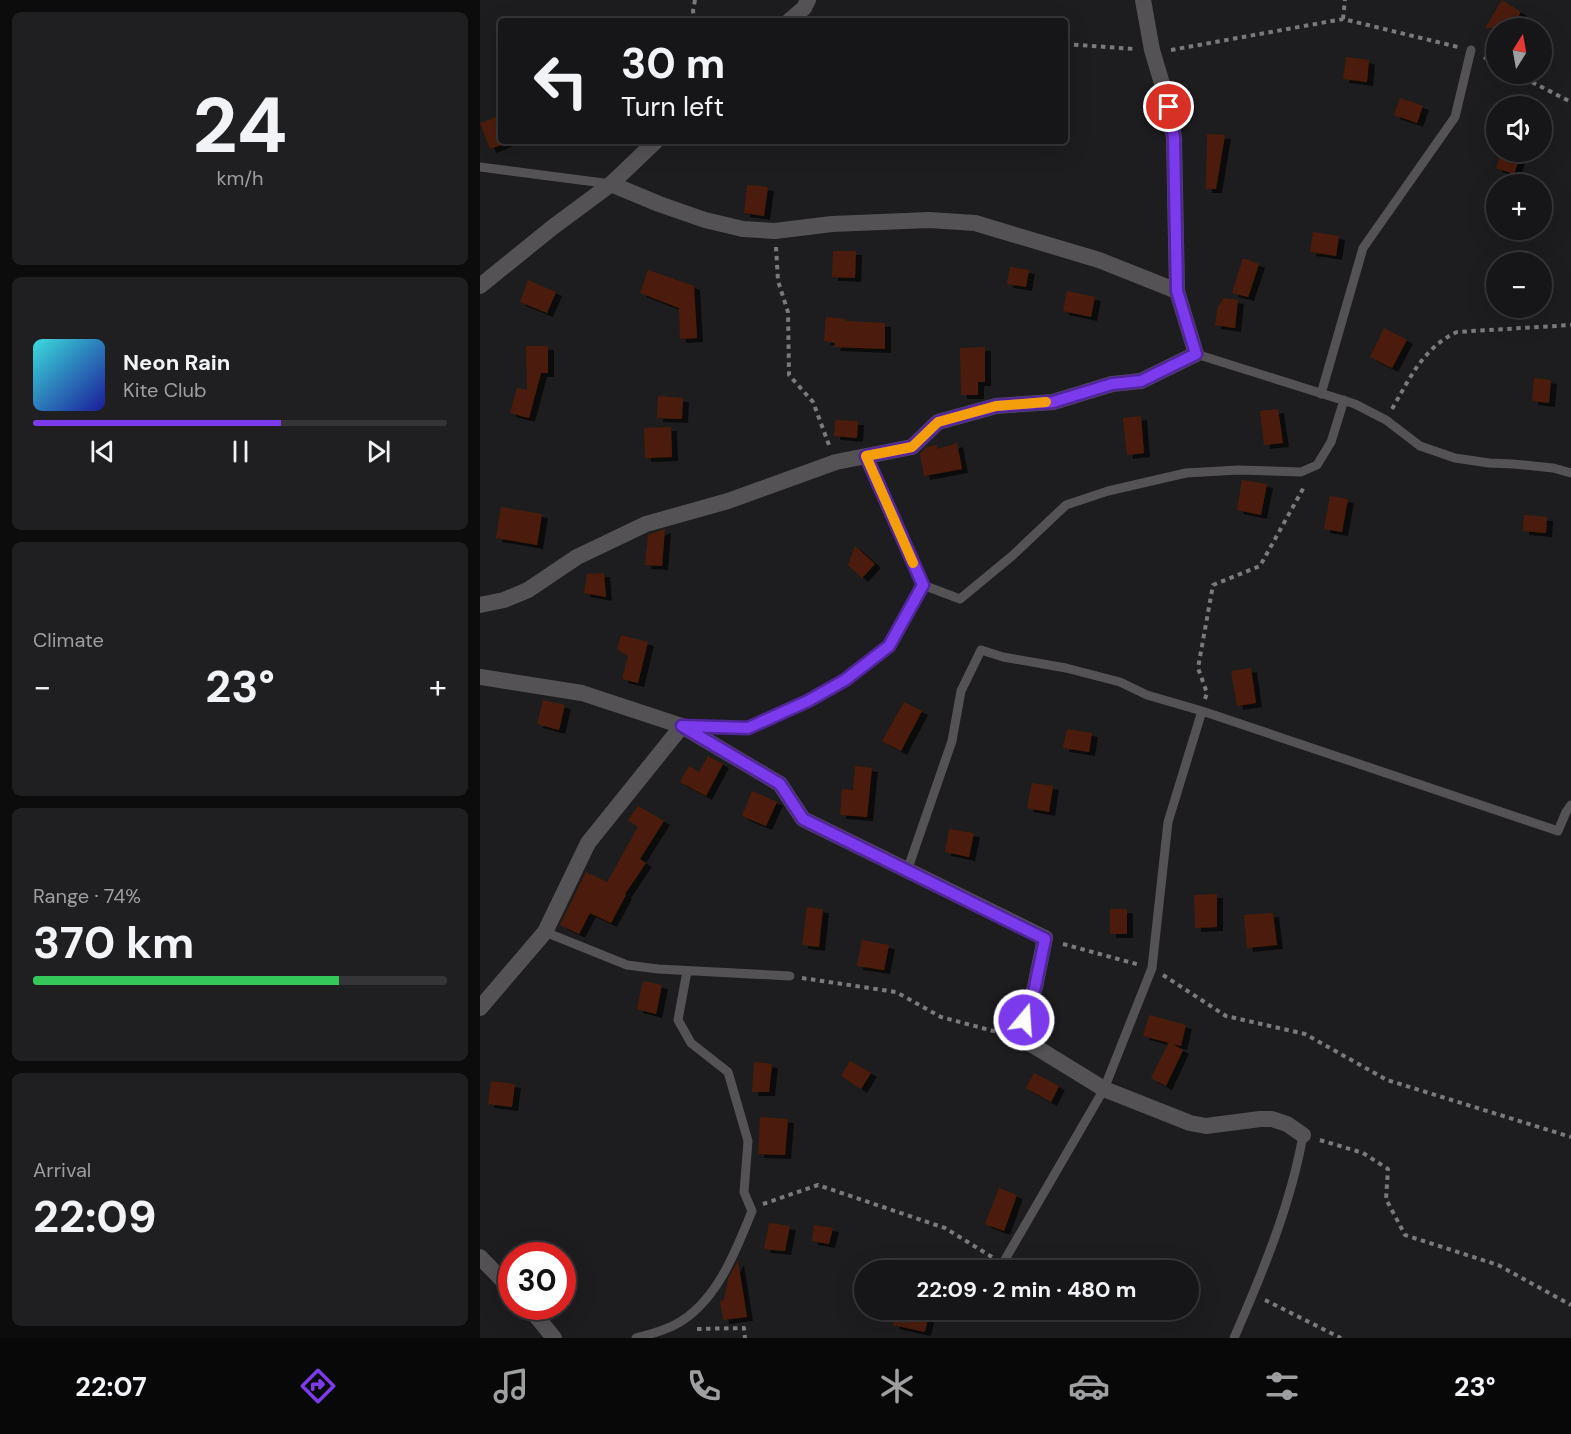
<!DOCTYPE html>
<meta charset="utf-8">
<style>
:root{--surface:#161517;--page:#1f1e20;--text:#f1f3f6;--muted:#9e9fa1;--line:#353436;--accent:#7c3aed}
body{margin:0;font-family:"DM Sans",sans-serif;background:var(--page);color:var(--text);height:100vh;display:flex;flex-direction:column;font-size:22px;white-space:nowrap}
*{box-sizing:border-box;margin:0}
p{font-size:20px;color:var(--muted)}
.icon{flex:none;width:33px;height:33px;fill:none;stroke:currentColor;stroke-width:2;stroke-linecap:round;stroke-linejoin:round}
.map{position:relative;flex:1;overflow:hidden}
.sheet{display:flex;flex-direction:column;gap:12px;padding:12px;background:#0c0c0d;width:480px}
.sheet>*{flex:none}
.top-card{position:absolute;left:18px;top:18px;width:570px;height:126px;border-radius:6px;box-shadow:0 6px 24px #0002,0 0 0 2px var(--line);background:#161517;color:var(--text);overflow:hidden}
.needle{width:39px;rotate:11deg}
.tools{position:absolute;left:1006px;top:18px;display:grid;gap:12px}
.tools a{display:grid;place-items:center;width:66px;height:66px;border-radius:50%;background:var(--surface);box-shadow:0 6px 24px #0002,0 0 0 2px var(--line);font-size:30px}
.speed{position:absolute;left:18px;top:1242px;display:flex;gap:12px;font-size:30px;font-weight:700;text-align:center}
.speed>*{display:grid;place-content:center;width:78px;height:78px;border-radius:50%;background:var(--surface);box-shadow:0 6px 24px #0002,0 0 0 2px var(--line);line-height:1}
.speed .limit{border:9px solid #d22;background:#fff;color:#111}
.pin{position:absolute;display:grid;place-items:center;width:51px;height:51px;color:#fff;margin:-26px;border:3px solid #fff;border-radius:50%;box-shadow:0 2px 6px #0007}
.me{position:absolute;width:66px;margin:-33px;rotate:18deg;stroke-linejoin:round;filter:drop-shadow(0 0 4px #0008)}
.turn{display:flex;align-items:center;gap:21px;height:126px;padding:0 24px;font-size:27px}
.turn .icon{width:78px;height:78px;stroke-width:2.5}
.turn b{display:block;font-size:42px;line-height:51px}
.big{font-size:45px;font-weight:700;line-height:1.1}
.sheet .tile{flex:1;display:flex;flex-direction:column;justify-content:center;gap:9px;min-width:0;padding:0 21px;border-radius:9px;background:var(--page)}
.sheet .dial{align-items:center;gap:0}
.dial b{font-size:78px;line-height:1}
.song{display:flex;align-items:center;gap:18px}
.cover{width:72px;height:72px;border-radius:9px;background:linear-gradient(135deg,hsl(180 70% 55%),hsl(240 70% 35%))}
.played{height:6px;border-radius:3px;background:linear-gradient(90deg,var(--accent) 60%,var(--line) 60%)}
.keys{display:flex;justify-content:space-around;direction:ltr}
.heat{display:flex;justify-content:space-between;align-items:center;font-size:33px;direction:ltr}
.charge{height:9px;border-radius:4px;background:linear-gradient(90deg,#34c759 74%,var(--line) 0)}
.trip{position:absolute;left:374px;top:1260px;width:345px;height:60px;border-radius:30px;background:var(--surface);box-shadow:0 6px 24px #0002,0 0 0 2px var(--line);font-weight:700;line-height:60px;text-align:center}
.menu{display:flex;height:96px;justify-content:space-around;align-items:center;background:#090809;color:var(--muted)}
.menu .icon{width:42px;height:42px}
.menu .current{color:var(--accent)}
.menu b{font-size:27px;color:var(--text)}
main{display:flex;flex:1;min-height:0}
.map>svg:first-child{display:block}
.building{fill:#4b1f07;filter:url(#shadow)}
.lines{fill:none;stroke-linecap:round;stroke-linejoin:round}
.path{stroke:#7a797c;stroke-width:4;stroke-dasharray:4.5 4.5;stroke-linecap:butt}
.service{stroke:#545255;stroke-width:9}
.minor{stroke:#545255;stroke-width:16}
.route-casing{stroke:#51269a;stroke-width:15}
.route{stroke:#7c3aed;stroke-width:10}
.slow{stroke:#f59e0b;stroke-width:10}
</style>
<main>
<section class="sheet">
<div class="tile dial"><b>24</b><p>km/h</p></div>
<div class="tile">
<div class="song"><i class="cover"></i><div><b>Neon Rain</b><p>Kite Club</p></div></div>
<div class="played"></div>
<div class="keys"><svg class="icon" aria-label="previous" viewBox="0 0 24 24"><path d="M18 5L8 12l10 7zM5 5v14"/></svg><svg class="icon" aria-label="pause" viewBox="0 0 24 24"><path d="M8 5v14M16 5v14"/></svg><svg class="icon" aria-label="next" viewBox="0 0 24 24"><path d="M6 5l10 7-10 7zM19 5v14"/></svg></div>
</div>
<div class="tile"><p>Climate</p>
<div class="heat"><a>−</a><b class="big">23°</b><a>+</a></div>
</div>
<div class="tile"><p>Range · 74%</p><b class="big">370 km</b><div class="charge"></div></div>
<div class="tile"><p>Arrival</p><b class="big">22:09</b></div>
</section>
<div class="map">
<svg width="1091" height="1338" viewBox="0 0 1091 1338">
<defs>
<filter id="shadow"><feDropShadow dx="6" dy="4" stdDeviation="0" flood-color="#0009"/></filter>
</defs>
<rect width="100%" height="100%" fill="#1d1c1f"/>
<!-- building -->
<path class="building" d="M1022,0L1041,12L1031,28H1005Z
M866,57L889,60L887,82L863,79Z
M920,98L943,106L937,123L914,115Z
M16,117L21,130V141H25L26,143L10,149L0,123Z
M727,134L745,135L736,189H726Z
M1022,152H1042L1034,174L1016,168Z
M267,185L288,187L284,216L264,213Z
M833,232L859,236L856,256L830,252Z
M353,251H376L375,278L352,277Z
M763,258L779,264L768,297L752,293Z
M530,267L549,270L546,287L527,284Z
M168,270L214,286L217,338L200,339L199,308L160,293Z
M48,280L76,292L67,313L40,302Z
M587,291L615,297L611,317L583,311Z
M743,298L758,300L755,328L735,325L738,305H740Z
M346,317L366,319L365,321L405,323V349L354,347L355,343L344,341Z
M904,328L927,340L912,368L890,357Z
M46,346H68V373H61L49,418L30,413L37,388L47,390Z
M505,347V382H498V395H481L480,348Z
M1054,378L1071,380L1069,403L1052,401Z
M178,396L203,398L202,419L177,418Z
M798,409L803,443L784,445L780,411Z
M661,416L664,453L647,455L643,418Z
M355,420L378,421L377,438L354,436Z
M191,427L192,457L165,458L164,428Z
M477,443L482,469L444,476L440,454L447,447L457,445V449Z
M762,480L787,484L781,515L757,510Z
M850,496L868,499L862,532L844,529Z
M21,507L62,514L57,545L16,538Z
M1044,515L1067,517L1066,533L1043,531Z
M185,529L182,566L165,565L168,535Z
M375,546L395,564L382,578L368,565Z
M124,573L126,597L104,593L107,574Z
M141,635L168,642L158,683L142,679L148,656L137,649Z
M771,668L776,703L757,706L751,671Z
M63,700L85,705L79,730L57,724Z
M424,702L442,711L421,751L402,741Z
M587,729L612,733L609,752L583,748Z
M228,756L243,764L226,796L200,782L209,766L219,772Z
M375,766L392,768L387,817L360,815L362,789L373,790Z
M552,783L573,786L569,812L547,808Z
M272,791L297,802L286,826L262,816Z
M158,806L184,821L160,859L166,863L145,894L146,895L131,923L110,913L99,934L80,925L106,872L127,882L158,827L148,820Z
M469,829L494,833L489,857L465,852Z
M737,894V927L715,928L714,895Z
M327,907L343,909L339,947L322,945Z
M630,909H647V934H630Z
M793,913L797,945L767,948L764,915Z
M382,940L409,945L404,970L377,966Z
M163,981L182,985L176,1014L157,1009Z
M669,1015L706,1025L701,1046L663,1036Z
M689,1042L703,1050L686,1086L671,1078Z
M370,1061L391,1073L381,1089L361,1076Z
M274,1062L292,1064L289,1092H272Z
M554,1073L579,1086L571,1102L546,1088Z
M11,1081L35,1084L32,1107L8,1104Z
M280,1117L308,1119L305,1155L278,1154Z
M519,1188L537,1195L524,1231L505,1224Z
M289,1223L310,1226L305,1251L284,1249Z
M334,1225L353,1228L349,1244L332,1241Z
M258,1261L267,1317L243,1320L240,1301L244,1300L248,1279Z
M417,1310H450L445,1332L413,1325Z"/>
<g class="lines">
<!-- path -->
<path class="path" d="M215,0L213,11L215,21
M863,19L865,0
M585,44L654,49
M691,50L863,19L978,47
M1004,57L1017,64
M1036,74L1091,102
M296,247L298,281L308,312L309,375L333,402L349,445
M912,409C930,378 943,348 977,332L1091,325
M725,699L727,693L718,668L733,585L780,566L824,487
M583,944L660,965
M683,975L746,1016L825,1034L907,1080L1091,1137
M322,978L416,992L461,1017L521,1033
M840,1140L883,1153L908,1169L906,1199L925,1235L1018,1265L1091,1305
M283,1204L338,1185L465,1228L512,1257
M785,1300L861,1338
M217,1329L264,1328L265,1338"/>
<!-- service -->
<path class="service" d="M0,167L131,184
M716,354L875,404L906,420L940,446L975,458L1009,463L1033,464L1073,468L1091,473
M841,394L883,248L975,117L991,50
M386,456L443,585
M209,726L268,727L328,701L365,680L409,646L443,585L480,599L532,556L586,505L628,491L706,473L758,470L821,472L837,465L851,442L864,400
M427,871L472,741L481,691L501,650L523,657L586,668L640,682L667,695L722,711L1078,831L1086,812L1091,805
M65,932L147,965L178,969L310,976
M523,1263L624,1089L672,968L688,822L722,711
M156,1338C171,1334 190,1329 203,1320C239,1296 256,1250 272,1211L264,1192L268,1141L248,1072L211,1043L198,1020L207,971
M754,1338C782,1274 811,1204 823,1135"/>
<!-- minor -->
<path class="minor" d="M309,21L324,8L328,0
M131,184L179,204L225,220L263,229L295,231L352,224L449,220L495,223L619,260L697,291
M0,286L73,227L131,184L176,141
M0,605L24,600L48,590L97,557L166,524L248,501L356,462L432,447L458,422L516,406L573,402L632,384L661,381L716,354L697,291L694,138L689,107L672,50L663,0
M0,677L102,693L202,726L300,784L323,819L565,938L555,987L538,1036L624,1089L710,1123L726,1126L780,1119H792L807,1124L823,1135
M0,1008L65,932L108,843L202,726
M0,1257L32,1290
M48,1306L74,1338"/>
</g>
<g class="lines">
<!-- route casing -->
<g class="route-casing">
<path id="route" d="M544,1020L555,987L565,939L323,819L300,784L202,726L268,728L328,701L365,680L409,646L443,585L386,456L432,447L458,422L516,406L573,402L632,384L661,381L716,354L697,291L694,138L689,107"/>
</g>
<!-- route -->
<use href="#route" class="route"/>
<!-- slow -->
<path class="slow" d="M433,563L386,456L432,447L458,422L516,406L566,402"/>
</g>
</svg>
<div class="tools">
<a><svg class="needle" viewBox="-14 -14 28 28"><path d="M0-13l5 13h-10z" fill="#e53935"/><path d="M0 13l5-13h-10z" fill="#9e9fa1"/></svg></a>
<a><svg class="icon" aria-label="sound" viewBox="0 0 24 24"><path d="M4 9h4l5-4v14l-5-4H4zM17 9q2 3 0 6"/></svg></a>
<a>+</a>
<a>−</a>
</div>
<div class="speed"><div class="limit">30</div></div>
<div class="pin" style="left:689px;top:107px;background:#d93025"><svg class="icon" aria-label="arrive" viewBox="0 0 24 24"><path d="M6 21V4h12l-3 4 3 4H6"/></svg></div>
<svg class="me" style="left:544px;top:1020px" viewBox="-20 -20 40 40"><circle r="17" fill="#7c3aed" stroke="#fff" stroke-width="3"/><path d="M0-11L8 9 0 5-8 9z" fill="#fff"/></svg>
<div class="trip">22:09 · 2 min · 480 m</div>
<div class="top-card">
<div class="turn"><svg class="icon" aria-label="left" viewBox="0 0 24 24"><path d="M17 20v-9H6M10 6l-5 5 5 5"/></svg><div><b>30 m</b>Turn left</div></div>
</div>
</div>
</main>
<nav class="menu">
<b>22:07</b>
<svg class="icon current" aria-label="directions" viewBox="0 0 24 24"><path d="M12 3l9 9-9 9-9-9zM9 14v-3h6M13 9l2 2-2 2"/></svg>
<svg class="icon" aria-label="music" viewBox="0 0 24 24"><path d="M9 18V5l10-2v13"/><circle cx="6" cy="18" r="3"/><circle cx="16" cy="16" r="3"/></svg>
<svg class="icon" aria-label="phone" viewBox="0 0 24 24"><path d="M5 4h4l2 5-3 2q2 4 5 5l2-3 5 2v4C11 20 4 13 5 4z"/></svg>
<svg class="icon" aria-label="climate" viewBox="0 0 24 24"><path d="M12 3v18M4 7l16 10M4 17L20 7"/></svg>
<svg class="icon" aria-label="car" viewBox="0 0 24 24"><path d="M5 17H2v-5l4-1 3-4h7l3 4 3 1v5h-3M9 17h6M6 11h13"/><circle cx="7" cy="17" r="2"/><circle cx="17" cy="17" r="2"/></svg>
<svg class="icon" aria-label="filters" viewBox="0 0 24 24"><path d="M4 7h16M4 17h16"/><circle cx="9" cy="7" r="2"/><circle cx="15" cy="17" r="2"/></svg>
<b>23°</b>
</nav>
